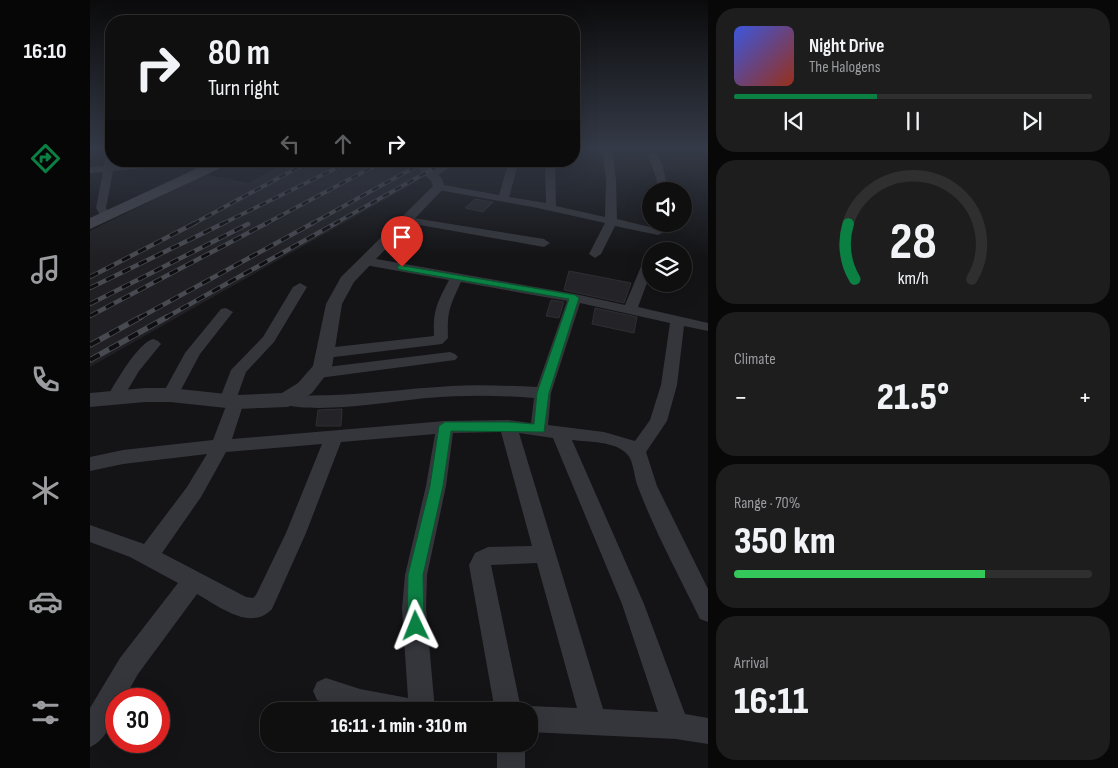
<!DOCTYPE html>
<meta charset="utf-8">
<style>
:root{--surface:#0f0f10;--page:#1d1d1e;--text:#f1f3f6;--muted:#9b9c9f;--line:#2f2f30;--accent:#0b8043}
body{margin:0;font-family:"Sofia Sans Condensed",sans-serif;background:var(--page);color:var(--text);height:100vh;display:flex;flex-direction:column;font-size:19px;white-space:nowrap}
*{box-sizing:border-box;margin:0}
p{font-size:16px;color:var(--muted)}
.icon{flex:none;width:28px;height:28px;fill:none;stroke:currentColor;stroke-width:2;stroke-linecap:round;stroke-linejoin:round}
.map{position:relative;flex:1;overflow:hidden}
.panel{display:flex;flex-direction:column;gap:8px;padding:8px;background:#080809;width:410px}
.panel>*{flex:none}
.banner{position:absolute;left:15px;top:15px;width:475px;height:152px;border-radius:20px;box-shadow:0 5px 20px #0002,0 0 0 1px var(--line);background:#0f0f10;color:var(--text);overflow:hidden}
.tools{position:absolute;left:552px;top:182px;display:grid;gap:10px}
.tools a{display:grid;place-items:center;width:50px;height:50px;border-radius:50%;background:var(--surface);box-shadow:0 5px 20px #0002,0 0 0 1px var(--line);font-size:25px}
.speed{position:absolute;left:15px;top:688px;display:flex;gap:10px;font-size:25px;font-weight:700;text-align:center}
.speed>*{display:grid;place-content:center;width:65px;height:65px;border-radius:50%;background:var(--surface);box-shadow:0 5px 20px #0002,0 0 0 1px var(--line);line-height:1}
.speed .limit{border:8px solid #d22;background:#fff;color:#111}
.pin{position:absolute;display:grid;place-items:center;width:42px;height:42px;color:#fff;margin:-51px -21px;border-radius:50% 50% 50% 0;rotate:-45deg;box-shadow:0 0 5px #0007}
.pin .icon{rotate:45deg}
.me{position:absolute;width:55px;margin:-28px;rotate:358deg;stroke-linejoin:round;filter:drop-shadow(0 0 4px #0008)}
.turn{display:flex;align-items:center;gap:18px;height:105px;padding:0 20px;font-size:22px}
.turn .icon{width:65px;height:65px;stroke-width:2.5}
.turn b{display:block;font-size:35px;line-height:42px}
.lanes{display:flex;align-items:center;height:48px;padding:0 20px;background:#0003;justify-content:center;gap:25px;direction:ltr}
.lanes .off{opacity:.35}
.big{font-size:38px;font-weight:800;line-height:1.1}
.panel .widget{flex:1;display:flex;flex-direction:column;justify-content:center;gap:8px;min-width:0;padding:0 18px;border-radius:20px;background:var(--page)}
.panel .dial{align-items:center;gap:0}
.dial svg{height:130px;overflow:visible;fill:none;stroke:var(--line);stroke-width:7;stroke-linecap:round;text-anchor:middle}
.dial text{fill:var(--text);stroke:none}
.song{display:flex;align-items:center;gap:15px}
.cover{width:60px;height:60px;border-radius:8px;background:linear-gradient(135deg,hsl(230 70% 55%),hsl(10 70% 35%))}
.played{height:5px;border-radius:2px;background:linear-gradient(90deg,var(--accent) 40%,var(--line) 40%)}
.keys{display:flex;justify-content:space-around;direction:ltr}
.heat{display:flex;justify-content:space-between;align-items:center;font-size:28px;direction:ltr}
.charge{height:8px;border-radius:4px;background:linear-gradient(90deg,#34c759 70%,var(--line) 0)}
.trip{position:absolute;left:170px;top:702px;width:278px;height:50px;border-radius:20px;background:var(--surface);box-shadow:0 5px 20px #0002,0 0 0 1px var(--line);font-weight:800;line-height:50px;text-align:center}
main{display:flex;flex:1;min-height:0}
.tabs{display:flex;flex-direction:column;width:90px;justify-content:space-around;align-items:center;background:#060606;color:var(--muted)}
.tabs .icon{width:35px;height:35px}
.tabs .current{color:var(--accent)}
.tabs b{font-size:22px;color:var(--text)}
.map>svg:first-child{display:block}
.built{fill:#202024}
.building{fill:#242428;stroke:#2e2e33}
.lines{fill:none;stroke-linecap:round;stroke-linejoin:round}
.minor{fill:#35363c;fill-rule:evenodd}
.tertiary{fill:#35363c;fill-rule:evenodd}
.secondary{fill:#43454c;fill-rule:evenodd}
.rail-far2-casing{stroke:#484a51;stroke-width:4}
.rail-far1-casing{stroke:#484a51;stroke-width:4.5}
.rail-casing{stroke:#484a51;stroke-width:5.5}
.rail-far2{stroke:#0f0f11;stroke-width:2.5;stroke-dasharray:7;stroke-linecap:butt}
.rail-far1{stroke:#0f0f11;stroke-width:3;stroke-dasharray:9;stroke-linecap:butt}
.rail{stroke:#0f0f11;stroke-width:4;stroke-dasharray:11;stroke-linecap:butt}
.route{fill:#0b8043;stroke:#07532c}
</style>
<main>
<nav class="tabs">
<b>16:10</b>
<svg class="icon current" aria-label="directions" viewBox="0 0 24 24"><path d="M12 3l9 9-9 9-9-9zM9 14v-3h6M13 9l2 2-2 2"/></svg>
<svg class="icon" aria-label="music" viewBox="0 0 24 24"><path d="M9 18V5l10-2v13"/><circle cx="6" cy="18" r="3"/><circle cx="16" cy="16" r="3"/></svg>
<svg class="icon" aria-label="phone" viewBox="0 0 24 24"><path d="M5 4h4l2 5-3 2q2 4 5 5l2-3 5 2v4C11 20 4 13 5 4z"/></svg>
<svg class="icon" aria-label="climate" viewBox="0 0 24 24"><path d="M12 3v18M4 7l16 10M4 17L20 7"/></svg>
<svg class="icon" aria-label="car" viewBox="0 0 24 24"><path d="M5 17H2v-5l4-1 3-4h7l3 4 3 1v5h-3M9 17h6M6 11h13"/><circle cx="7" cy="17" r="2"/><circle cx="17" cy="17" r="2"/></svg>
<svg class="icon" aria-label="filters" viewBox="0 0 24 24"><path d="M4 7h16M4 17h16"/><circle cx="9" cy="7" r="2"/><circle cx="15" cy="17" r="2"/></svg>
</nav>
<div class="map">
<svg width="618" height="768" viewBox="0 0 618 768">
<rect width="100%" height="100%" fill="#141416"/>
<!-- built -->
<path class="built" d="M199,161H363L0,367V231L116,174L158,183Z"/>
<!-- building -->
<path class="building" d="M385,199L403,202L393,212L375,208Z
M479,271L541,283L534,303L474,290Z
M461,300L474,302L469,318L456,316Z
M505,308L547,317L544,333L502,324Z
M252,409L251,426H226L228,410Z"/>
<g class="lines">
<!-- minor -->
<path class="minor" d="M518,151L523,154L526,180L527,219L572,230L574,232L568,235L525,226L511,254L505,258L499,254L515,223L448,208L349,190L344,187L349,184L409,195L419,161H429L419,197L456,203L455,161H465L466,206L515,217L516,180L513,154Z
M21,152V161H25L24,165C44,163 112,156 126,167L121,170L81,166L23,171L16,208L22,216L16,219L12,218L6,208L13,172L0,173V167L14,166L16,155Z
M563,152C573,157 577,181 576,191H566L567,181L558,155Z
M358,161H370L345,177H339V173Z
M317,217L454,239L460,243L454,247L313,222L311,220Z
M561,253V272L548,307L618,323V331L594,326L587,385L577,421L556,452L567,486L618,589V622L610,619C589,576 565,532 548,487C544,478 544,461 537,454C525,441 499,442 482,440L554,604L595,714L618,718V744L586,739L439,732V711H405L379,565L385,553L398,547L442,546L411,432L363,433L356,486L337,575L336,609L345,711H259L227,700L223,691L227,682L236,678L270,689L318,698L312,609L315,575L336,486L345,434L251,442L216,533L182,609C160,632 129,606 107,594L48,674L34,699H26C26,717 17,740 0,747V708L30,658L88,583L40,557L0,542V525L54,544L97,487L117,454L33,464L0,471V457L33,450L123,440L136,406L131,405L129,401L141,370L173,337L203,287L210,283L217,287L184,342L156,372L147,397L152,398L154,402L142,439L355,421L418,420L441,423L444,398C408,395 373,395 337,398C296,402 229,414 191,404L189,400L191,396L197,395C253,398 307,389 362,386C391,384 418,386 447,387L477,301L371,282C360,306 357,311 358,338L352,344L236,358L231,356L228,353L231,350L236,348L344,336C343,310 347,303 359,280L275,265L269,261L271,258L275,257L485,294L535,305L555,257ZM490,303L580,323L571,385L560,420L545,441L514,432L458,425L461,393ZM429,433L463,438L532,604L568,712L513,709ZM232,444L196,533L166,595L163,598L156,597L72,553L111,497L136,452ZM447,563L487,708L439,706L431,709L401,565Z
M136,308L143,312L110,354L86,399L80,400L74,399L72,395L95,353L131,309Z
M63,339L68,341L71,344L49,371L31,401L25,402L19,401L17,397C26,382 47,344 63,339Z
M360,352L365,354L368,357L365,360L229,378L223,376L221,373L223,370L229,368Z
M407,744H435V768H407Z"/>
<!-- tertiary -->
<path class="tertiary" d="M320,161H333L351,177L355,187L264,282L252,304L242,367L222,393L204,405L197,407L146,409L80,402H55L0,407V393L55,388H80L146,395L192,393L208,383L223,366L236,304L251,277L343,186L341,181Z"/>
<!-- secondary -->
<path class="secondary" d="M123,161H140L139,164L0,229V218Z"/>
<!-- rail-far2 casing -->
<g class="rail-far2-casing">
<path id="rail-far2" d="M103,224L220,161
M132,224L261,161
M175,224L294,161
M221,224L336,161
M244,224L357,161"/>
</g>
<!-- rail-far1 casing -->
<g class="rail-far1-casing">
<path id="rail-far1" d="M0,277L105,223
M0,288L134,223
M0,304L158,224
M0,316L177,223
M49,318L223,223
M75,318L246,223"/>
</g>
<!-- rail casing -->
<g class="rail-casing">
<path id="rail" d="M0,345L51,317
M0,360L77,317"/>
</g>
<!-- rail-far2 -->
<use href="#rail-far2" class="rail-far2"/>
<!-- rail-far1 -->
<use href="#rail-far1" class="rail-far1"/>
<!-- rail -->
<use href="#rail" class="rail"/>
</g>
<!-- sky -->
<linearGradient id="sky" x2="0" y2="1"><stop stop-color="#0b0b0c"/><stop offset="0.58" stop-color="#343a47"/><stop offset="1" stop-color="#343a47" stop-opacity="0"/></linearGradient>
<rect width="618" height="256" fill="url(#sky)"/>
<!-- route -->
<path class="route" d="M308,265L485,295L489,298L459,393L454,432L361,431L353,486L333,575L334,626L331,631L326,633L320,631L317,626L318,575L340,486L349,426L355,422H418L444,424L447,393L479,299L312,270L308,269Z"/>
</svg>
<div class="tools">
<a><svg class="icon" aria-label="sound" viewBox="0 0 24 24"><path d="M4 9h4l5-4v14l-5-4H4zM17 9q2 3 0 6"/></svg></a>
<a><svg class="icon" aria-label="layers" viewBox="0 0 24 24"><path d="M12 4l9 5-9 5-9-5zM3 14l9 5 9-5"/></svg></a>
</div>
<div class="speed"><div class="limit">30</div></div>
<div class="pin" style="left:312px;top:267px;background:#d93025"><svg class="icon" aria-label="arrive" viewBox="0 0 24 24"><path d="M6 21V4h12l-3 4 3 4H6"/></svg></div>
<svg class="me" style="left:326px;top:626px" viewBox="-20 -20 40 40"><path d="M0-17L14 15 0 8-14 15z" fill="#0b8043" stroke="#fff" stroke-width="4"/></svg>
<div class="trip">16:11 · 1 min · 310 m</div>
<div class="banner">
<div class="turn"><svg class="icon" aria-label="right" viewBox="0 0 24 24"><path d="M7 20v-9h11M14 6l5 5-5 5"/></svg><div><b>80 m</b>Turn right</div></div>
<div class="lanes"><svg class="icon off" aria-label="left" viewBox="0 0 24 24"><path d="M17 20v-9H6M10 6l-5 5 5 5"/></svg><svg class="icon off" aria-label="ahead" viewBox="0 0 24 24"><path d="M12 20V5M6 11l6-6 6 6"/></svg><svg class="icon" aria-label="right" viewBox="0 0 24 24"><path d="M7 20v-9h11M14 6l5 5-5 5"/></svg></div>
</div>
</div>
<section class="panel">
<div class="widget">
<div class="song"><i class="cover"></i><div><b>Night Drive</b><p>The Halogens</p></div></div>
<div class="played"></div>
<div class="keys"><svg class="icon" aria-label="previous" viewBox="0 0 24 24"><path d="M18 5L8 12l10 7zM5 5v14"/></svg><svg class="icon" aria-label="pause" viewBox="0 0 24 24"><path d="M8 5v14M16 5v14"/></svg><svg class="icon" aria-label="next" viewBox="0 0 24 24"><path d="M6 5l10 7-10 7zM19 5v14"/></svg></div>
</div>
<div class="widget dial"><svg viewBox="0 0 100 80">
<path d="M14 69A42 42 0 1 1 86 69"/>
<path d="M14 69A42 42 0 0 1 10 35" stroke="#0b8043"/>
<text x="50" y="56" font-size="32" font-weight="700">28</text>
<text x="50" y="72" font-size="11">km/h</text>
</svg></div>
<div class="widget"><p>Climate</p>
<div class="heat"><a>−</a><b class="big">21.5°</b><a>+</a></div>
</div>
<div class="widget"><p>Range · 70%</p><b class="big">350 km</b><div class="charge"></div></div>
<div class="widget"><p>Arrival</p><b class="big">16:11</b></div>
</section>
</main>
